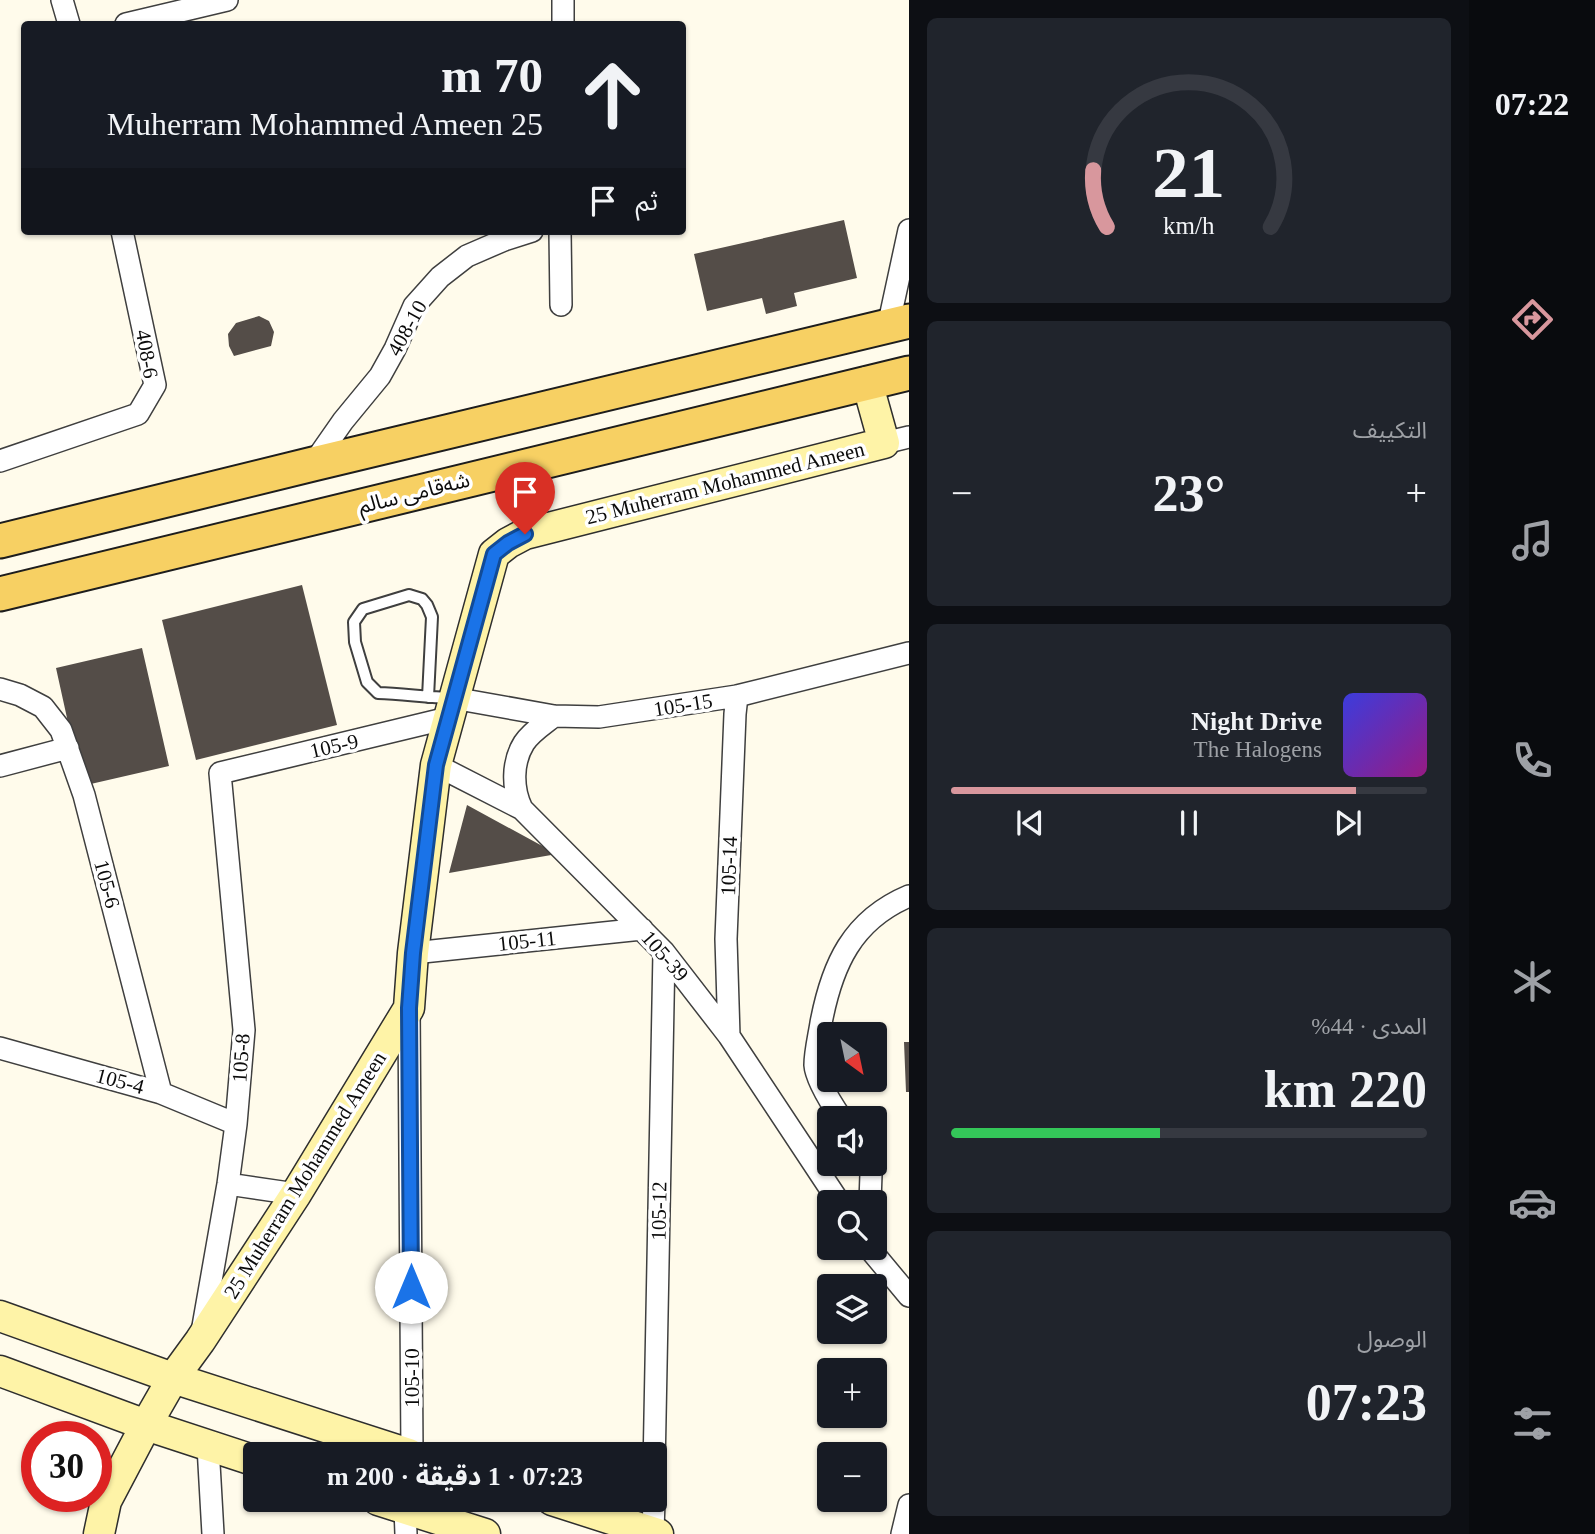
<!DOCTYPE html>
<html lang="ar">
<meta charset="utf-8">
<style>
:root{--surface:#171b24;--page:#20242c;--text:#f1f3f6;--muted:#9ea1a6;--line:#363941;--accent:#d8979d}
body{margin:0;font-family:"Times New Roman","Noto Sans Arabic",serif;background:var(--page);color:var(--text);direction:rtl;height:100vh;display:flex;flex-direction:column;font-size:26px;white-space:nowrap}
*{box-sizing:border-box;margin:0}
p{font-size:23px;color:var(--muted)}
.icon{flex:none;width:38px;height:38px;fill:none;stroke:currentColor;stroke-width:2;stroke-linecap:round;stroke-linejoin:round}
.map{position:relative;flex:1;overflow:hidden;direction:ltr}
.sheet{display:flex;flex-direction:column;gap:18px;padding:18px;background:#0d0f14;width:560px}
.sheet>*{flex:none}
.banner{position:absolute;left:21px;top:21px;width:665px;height:214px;border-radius:7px;box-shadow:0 2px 5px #0004;direction:rtl;background:#171b24;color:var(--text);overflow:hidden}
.needle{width:46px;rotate:147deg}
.controls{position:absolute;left:817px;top:1022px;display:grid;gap:14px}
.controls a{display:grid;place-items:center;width:70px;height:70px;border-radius:7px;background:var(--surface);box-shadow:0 2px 5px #0004;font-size:35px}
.speed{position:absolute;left:21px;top:1421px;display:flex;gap:14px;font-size:35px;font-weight:700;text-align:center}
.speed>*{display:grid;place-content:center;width:91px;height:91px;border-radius:50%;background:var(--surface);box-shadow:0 2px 5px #0004;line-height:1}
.speed .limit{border:10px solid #d22;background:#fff;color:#111}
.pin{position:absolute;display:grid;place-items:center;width:60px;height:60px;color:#fff;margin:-72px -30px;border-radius:50% 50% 50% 0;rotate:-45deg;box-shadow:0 0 7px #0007}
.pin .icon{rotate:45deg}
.me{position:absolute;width:77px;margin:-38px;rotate:0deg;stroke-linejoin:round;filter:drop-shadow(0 0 5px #0008)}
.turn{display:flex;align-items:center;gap:24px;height:147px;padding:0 28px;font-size:32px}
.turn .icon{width:91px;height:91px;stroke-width:2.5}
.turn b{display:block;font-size:49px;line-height:60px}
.then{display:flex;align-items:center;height:66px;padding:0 28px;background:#0003;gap:14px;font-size:26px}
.big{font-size:52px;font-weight:700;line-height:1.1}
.sheet .widget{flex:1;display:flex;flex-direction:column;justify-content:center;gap:10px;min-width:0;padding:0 24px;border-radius:10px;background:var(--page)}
.sheet .dial{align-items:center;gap:0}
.dial svg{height:182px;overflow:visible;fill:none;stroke:var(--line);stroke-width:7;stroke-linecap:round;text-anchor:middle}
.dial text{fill:var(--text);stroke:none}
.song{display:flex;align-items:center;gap:21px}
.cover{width:84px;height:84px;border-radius:10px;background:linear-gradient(135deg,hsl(240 70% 55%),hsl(310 70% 35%))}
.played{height:7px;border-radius:4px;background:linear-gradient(90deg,var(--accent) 85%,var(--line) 85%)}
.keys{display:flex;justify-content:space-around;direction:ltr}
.heat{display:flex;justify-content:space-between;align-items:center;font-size:38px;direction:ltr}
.charge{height:10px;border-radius:5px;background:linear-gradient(90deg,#34c759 44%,var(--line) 0)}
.trip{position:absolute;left:243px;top:1442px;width:424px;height:70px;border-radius:7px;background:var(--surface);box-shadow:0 2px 5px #0004;font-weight:700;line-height:70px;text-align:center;direction:rtl}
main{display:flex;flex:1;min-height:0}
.menu{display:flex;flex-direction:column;width:126px;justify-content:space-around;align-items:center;background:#090b0e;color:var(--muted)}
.menu .icon{width:49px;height:49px}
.menu .active{color:var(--accent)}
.menu b{font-size:32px;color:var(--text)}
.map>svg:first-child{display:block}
.building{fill:#544d48}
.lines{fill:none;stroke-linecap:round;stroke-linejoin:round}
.lane-casing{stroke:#3f3f3f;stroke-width:14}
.street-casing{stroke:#3f3f3f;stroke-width:24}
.secondary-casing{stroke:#2e2e2e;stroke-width:33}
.primary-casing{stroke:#1d1d1d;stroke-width:37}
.lane{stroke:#fff;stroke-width:10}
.street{stroke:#fff;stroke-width:21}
.secondary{stroke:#fef3a7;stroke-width:30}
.primary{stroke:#f7d063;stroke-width:33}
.route-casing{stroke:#114b97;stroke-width:18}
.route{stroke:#1a73e8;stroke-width:12}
.labels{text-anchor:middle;stroke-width:7;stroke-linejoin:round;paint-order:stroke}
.street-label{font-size:21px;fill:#0c0c0c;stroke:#fff}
</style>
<main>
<nav class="menu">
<b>07:22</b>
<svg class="icon active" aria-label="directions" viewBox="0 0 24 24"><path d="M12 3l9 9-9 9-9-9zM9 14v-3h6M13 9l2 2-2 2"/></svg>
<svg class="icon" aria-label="music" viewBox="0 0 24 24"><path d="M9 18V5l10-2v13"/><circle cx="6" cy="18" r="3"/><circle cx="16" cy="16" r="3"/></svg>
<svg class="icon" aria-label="phone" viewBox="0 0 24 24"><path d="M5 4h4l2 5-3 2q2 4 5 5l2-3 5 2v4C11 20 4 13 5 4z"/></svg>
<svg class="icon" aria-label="climate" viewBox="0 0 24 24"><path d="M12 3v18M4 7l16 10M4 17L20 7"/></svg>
<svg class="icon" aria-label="car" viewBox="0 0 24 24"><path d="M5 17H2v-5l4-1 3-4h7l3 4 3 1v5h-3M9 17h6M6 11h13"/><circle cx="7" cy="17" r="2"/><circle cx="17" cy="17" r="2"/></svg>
<svg class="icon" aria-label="filters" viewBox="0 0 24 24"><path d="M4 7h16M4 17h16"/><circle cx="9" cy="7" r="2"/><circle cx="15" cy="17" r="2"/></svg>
</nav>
<section class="sheet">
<div class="widget dial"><svg viewBox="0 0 100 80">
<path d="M14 69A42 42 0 1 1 86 69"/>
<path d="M14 69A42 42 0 0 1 8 44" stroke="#d8979d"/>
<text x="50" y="56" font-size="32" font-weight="700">21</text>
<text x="50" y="72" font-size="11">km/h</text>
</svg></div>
<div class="widget"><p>التكييف</p>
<div class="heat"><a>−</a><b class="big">23°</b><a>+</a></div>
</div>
<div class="widget">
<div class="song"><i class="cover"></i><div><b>Night Drive</b><p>The Halogens</p></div></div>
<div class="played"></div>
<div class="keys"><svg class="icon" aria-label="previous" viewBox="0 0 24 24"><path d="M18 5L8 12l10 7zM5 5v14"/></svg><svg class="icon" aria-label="pause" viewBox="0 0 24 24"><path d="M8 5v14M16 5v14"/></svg><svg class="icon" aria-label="next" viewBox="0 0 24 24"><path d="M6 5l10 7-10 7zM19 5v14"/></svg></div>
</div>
<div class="widget"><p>المدى · 44%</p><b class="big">220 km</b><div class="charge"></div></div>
<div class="widget"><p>الوصول</p><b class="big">07:23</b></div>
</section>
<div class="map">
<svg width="909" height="1534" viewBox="0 0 909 1534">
<rect width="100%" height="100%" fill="#fffbeb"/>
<!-- building -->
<path class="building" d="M844,220L857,278L794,293L797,306L766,314L762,298L707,311L694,254Z
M259,316L269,321L274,332L271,346L234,356L229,346L228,334L236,323Z
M302,585L337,725L196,760L162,620Z
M142,648L169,766L82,786L56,668Z
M467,805L557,854L449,873Z
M904,1042H909V1092H906Z"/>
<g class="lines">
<!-- lane casing -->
<g class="lane-casing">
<path id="lane" d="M428,697L432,617L427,605L422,599L409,595L363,609L354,622L355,642L367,682L378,693C402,694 427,697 452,698"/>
</g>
<!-- street casing -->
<g class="street-casing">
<path id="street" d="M62,0L69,24
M563,0V24
M126,24L227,0
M560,231L561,305
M888,327L909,230
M884,443L909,437
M0,461L138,414L155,385L122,231
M313,464L343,421L380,376L395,349L414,306L440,277L467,256L504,240L532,231
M0,689L20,695L43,707L61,730L84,795L161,1093
M453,698L554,716L599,717L737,696L909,653
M436,765L522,809L664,952L729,1036L839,1202
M0,766L68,748
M522,809C512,789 512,762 524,743C531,732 544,724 554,716
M413,953L642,929
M409,1008L412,1454
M729,1036L726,939L735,714L737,696
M0,1048L161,1093L236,1124
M841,1118C833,1106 816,1080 815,1065C815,1052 819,1036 821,1023C832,965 852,920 909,896
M867,1164L871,1174L870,1202
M228,1184L296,1194
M869,1248L909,1296
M202,1332L228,1184L236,1124L244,1030L220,773L448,718
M208,1446L213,1534
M654,1469L664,952
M405,1508L406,1534
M653,1532L654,1500
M902,1534L909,1505"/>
</g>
<!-- secondary casing -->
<g class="secondary-casing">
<path id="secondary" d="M0,1316L173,1378L409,1454
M0,1371L146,1425L256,1461
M378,1500L485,1534
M552,1500L658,1534
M99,1534L106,1501L146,1425L173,1378L200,1341L296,1194L409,1008L413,953L436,765L494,554L508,543L525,534L884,443L867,382"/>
</g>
<!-- primary casing -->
<g class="primary-casing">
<path id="primary" d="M0,541L313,464L909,321
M0,594L909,373"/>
</g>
<!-- lane -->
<use href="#lane" class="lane"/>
<!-- street -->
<use href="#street" class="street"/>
<!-- secondary -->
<use href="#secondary" class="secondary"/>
<!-- primary -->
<use href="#primary" class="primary"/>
</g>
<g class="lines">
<!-- route casing -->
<g class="route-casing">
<path id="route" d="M411,1287L409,1008L413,953L436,765L494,554L508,543L525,534"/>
</g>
<!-- route -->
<use href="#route" class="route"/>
</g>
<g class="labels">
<!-- street labels -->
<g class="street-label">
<text transform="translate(407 328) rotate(-61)" y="7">408-10</text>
<text transform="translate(147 354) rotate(80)" y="7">408-6</text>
<text transform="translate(725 483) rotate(-14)" y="7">25 Muherram Mohammed Ameen</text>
<text transform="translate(414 493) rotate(-14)" y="7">شەقامی سالم</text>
<text transform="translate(683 705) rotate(-9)" y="7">105-15</text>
<text transform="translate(334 746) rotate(-13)" y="7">105-9</text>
<text transform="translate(729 866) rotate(-88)" y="7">105-14</text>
<text transform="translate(107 884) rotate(75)" y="7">105-6</text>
<text transform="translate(527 941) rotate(-6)" y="7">105-11</text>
<text transform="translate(665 956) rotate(49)" y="7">105-39</text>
<text transform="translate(241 1058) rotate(-86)" y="7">105-8</text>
<text transform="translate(120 1081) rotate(15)" y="7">105-4</text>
<text transform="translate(305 1175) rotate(-58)" y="7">25 Muherram Mohammed Ameen</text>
<text transform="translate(659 1211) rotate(-89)" y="7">105-12</text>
<text transform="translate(412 1378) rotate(-90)" y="7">105-10</text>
</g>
</g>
</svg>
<div class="controls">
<a><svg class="needle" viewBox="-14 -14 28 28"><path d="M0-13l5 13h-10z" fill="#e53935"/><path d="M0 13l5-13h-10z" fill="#9ea1a6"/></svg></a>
<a><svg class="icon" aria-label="sound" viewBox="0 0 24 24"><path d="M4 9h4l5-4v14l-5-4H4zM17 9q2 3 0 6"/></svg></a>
<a><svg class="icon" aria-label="search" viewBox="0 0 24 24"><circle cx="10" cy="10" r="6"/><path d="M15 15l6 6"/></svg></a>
<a><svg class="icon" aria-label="layers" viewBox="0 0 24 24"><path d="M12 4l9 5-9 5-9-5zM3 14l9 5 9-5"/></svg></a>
<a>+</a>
<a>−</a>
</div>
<div class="speed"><div class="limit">30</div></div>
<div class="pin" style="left:525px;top:534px;background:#d93025"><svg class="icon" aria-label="arrive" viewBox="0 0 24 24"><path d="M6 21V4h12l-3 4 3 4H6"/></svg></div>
<svg class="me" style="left:411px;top:1287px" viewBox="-20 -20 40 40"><circle r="19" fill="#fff"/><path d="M0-13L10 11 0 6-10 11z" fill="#1a73e8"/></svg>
<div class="trip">07:23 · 1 دقيقة · 200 m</div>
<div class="banner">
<div class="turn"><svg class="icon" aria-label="ahead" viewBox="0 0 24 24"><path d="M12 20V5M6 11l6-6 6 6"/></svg><div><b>70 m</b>25 Muherram Mohammed Ameen</div></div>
<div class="then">ثم<svg class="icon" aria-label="arrive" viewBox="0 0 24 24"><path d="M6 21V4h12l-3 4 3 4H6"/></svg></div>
</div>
</div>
</main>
